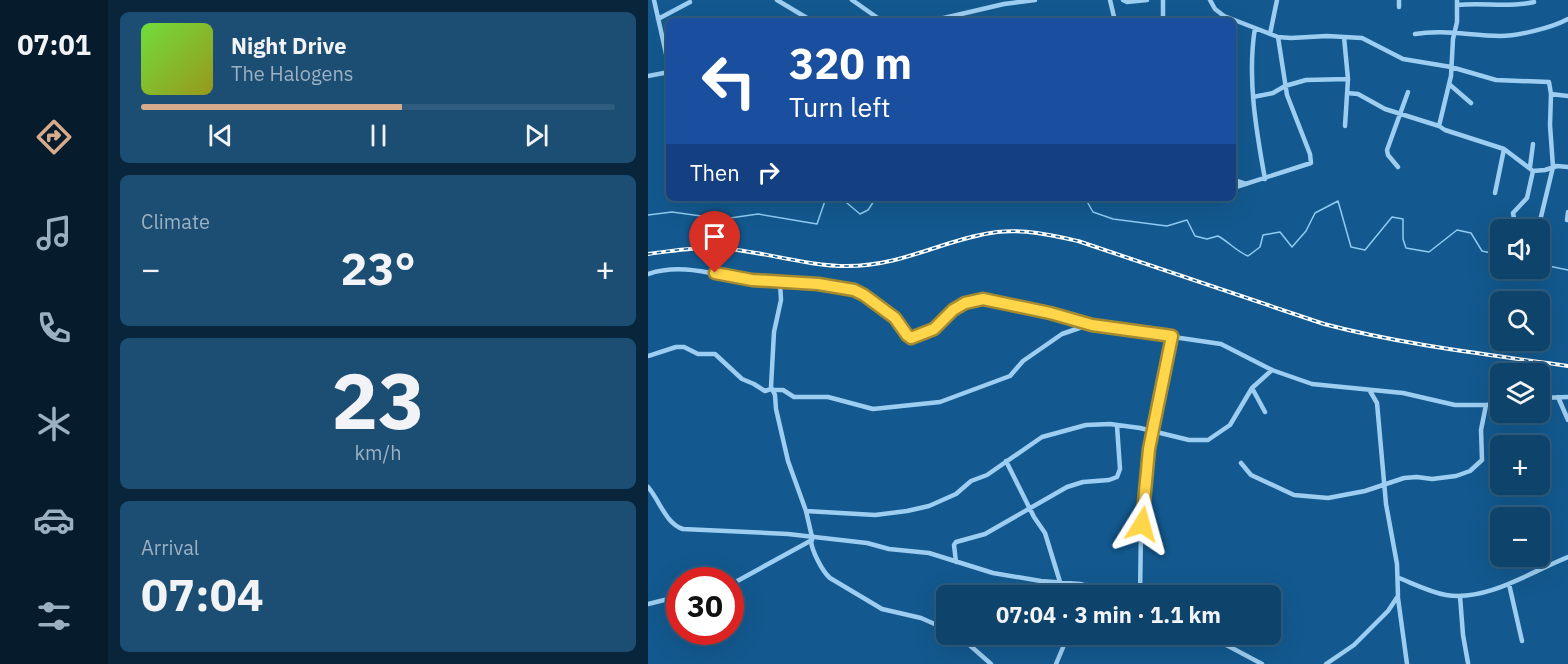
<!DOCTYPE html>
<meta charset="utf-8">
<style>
:root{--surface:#0e436b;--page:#1c4e73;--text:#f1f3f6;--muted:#9bb0c1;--line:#2e5c7e;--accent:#d6ab8b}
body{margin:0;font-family:"IBM Plex Sans",sans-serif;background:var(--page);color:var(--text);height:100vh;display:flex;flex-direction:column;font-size:22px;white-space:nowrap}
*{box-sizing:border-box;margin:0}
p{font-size:20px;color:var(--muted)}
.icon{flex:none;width:33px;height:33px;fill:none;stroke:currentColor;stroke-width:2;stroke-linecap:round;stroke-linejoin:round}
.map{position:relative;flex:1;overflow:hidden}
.side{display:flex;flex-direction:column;gap:12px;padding:12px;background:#08253b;width:540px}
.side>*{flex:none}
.guide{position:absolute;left:18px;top:18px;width:570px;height:183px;border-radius:9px;box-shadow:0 6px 24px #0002,0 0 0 2px var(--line);background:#1a4fa0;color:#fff;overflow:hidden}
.buttons{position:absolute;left:842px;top:219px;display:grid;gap:12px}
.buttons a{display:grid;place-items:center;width:60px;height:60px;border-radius:9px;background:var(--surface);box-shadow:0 6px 24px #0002,0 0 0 2px var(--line);font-size:30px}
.speed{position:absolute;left:18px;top:567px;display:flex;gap:12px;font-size:30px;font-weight:700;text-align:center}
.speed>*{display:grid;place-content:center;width:78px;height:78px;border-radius:50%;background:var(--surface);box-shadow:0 6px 24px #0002,0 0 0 2px var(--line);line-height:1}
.speed .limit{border:9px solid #d22;background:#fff;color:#111}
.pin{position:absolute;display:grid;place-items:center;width:51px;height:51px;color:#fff;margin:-62px -26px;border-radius:50% 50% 50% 0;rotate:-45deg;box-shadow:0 0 6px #0007}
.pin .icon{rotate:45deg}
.me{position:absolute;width:66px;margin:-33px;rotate:8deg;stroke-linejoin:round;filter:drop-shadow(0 0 4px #0008)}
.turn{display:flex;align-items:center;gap:21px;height:126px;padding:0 24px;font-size:27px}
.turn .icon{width:78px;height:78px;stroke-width:2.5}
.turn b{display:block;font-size:42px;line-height:51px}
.then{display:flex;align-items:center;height:57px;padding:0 24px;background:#0003;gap:12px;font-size:22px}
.big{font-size:45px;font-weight:700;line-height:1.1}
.side .tile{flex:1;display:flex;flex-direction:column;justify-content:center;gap:9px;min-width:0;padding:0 21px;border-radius:9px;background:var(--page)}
.side .dial{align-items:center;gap:0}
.dial b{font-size:78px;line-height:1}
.song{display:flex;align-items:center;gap:18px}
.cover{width:72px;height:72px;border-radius:9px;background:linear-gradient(135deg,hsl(100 70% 55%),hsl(60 70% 35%))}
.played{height:6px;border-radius:3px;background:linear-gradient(90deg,var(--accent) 55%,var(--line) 55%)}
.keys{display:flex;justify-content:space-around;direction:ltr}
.heat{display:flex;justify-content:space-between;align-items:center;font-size:33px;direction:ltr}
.trip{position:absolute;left:288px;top:585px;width:345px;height:60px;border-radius:9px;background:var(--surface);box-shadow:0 6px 24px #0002,0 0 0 2px var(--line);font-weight:700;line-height:60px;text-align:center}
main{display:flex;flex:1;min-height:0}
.menu{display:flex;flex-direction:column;width:108px;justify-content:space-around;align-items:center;background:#061b2b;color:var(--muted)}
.menu .icon{width:42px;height:42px}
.menu .selected{color:var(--accent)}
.menu b{font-size:27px;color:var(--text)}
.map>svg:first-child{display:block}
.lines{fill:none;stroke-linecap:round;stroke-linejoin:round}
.stream{stroke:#8fcbf4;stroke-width:1.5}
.minor{stroke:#9dcef1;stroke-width:4.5}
.rail-casing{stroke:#fff;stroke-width:4}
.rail{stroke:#13598f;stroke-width:1.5;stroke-dasharray:4.5;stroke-linecap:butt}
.route-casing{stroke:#a68a30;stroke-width:15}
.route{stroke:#ffd54a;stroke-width:10}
</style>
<main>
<nav class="menu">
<b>07:01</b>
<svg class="icon selected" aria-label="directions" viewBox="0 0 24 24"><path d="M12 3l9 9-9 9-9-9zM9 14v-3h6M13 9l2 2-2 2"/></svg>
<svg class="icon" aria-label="music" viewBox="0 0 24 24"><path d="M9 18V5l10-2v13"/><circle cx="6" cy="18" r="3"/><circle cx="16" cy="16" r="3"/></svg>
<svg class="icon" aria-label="phone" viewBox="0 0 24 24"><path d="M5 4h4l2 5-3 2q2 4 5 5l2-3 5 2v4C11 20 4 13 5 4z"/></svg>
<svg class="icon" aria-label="climate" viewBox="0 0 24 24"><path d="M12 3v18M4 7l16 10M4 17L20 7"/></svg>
<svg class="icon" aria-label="car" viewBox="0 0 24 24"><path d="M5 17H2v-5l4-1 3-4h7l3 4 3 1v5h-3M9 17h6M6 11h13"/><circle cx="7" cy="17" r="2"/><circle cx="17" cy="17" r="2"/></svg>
<svg class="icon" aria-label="filters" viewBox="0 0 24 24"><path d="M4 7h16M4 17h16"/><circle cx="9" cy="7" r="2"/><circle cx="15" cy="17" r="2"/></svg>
</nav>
<section class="side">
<div class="tile">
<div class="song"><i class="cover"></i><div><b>Night Drive</b><p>The Halogens</p></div></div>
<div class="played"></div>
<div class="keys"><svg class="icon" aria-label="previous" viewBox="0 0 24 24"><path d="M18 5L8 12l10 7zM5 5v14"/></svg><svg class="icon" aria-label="pause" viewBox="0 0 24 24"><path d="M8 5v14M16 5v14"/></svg><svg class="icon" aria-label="next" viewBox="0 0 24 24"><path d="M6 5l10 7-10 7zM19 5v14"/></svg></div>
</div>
<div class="tile"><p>Climate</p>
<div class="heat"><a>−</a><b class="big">23°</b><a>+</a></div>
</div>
<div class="tile dial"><b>23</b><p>km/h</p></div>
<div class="tile"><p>Arrival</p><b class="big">07:04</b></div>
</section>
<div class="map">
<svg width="920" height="664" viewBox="0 0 920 664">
<rect width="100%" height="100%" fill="#13598f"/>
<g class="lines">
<!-- stream -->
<path class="stream" d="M193,198L212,214L220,210L228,198
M437,198L445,212L465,219L519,226L539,220L547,236L559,239L570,236C581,242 588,251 600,256L612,247L615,235L632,232L644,247L658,231L667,213L690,201L703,247L717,250L744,217L755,219V239L758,248L781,252L809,230L823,233L834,251L852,255
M0,215L24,212L75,219L110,214L169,224L178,198
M891,264L920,270"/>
<!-- minor -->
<path class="minor" d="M6,0L21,67
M129,0L164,21
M204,0L234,21
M462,0L467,21
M475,0L479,2L499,0
M562,0L567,9L576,16L630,37L643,38L679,36L714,38L755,59L803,67L848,80L901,82L903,94L920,96
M809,0V22L805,39L803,76L791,126L797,130L856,149L885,171L897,170L909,166L920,167
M809,5C835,2 861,8 886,2
M751,7V0
M10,19L42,2
M283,21L356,4L387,0
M515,21V0
M607,28C599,77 608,130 617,179
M622,34L629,0
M767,34C796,29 823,36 852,36C869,36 904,28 920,19
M696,37L700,79L697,126
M0,76L21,72
M801,84L823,103
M699,93L710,94L737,109L791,126
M605,97L625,93L637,86L658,80L700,79
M750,167L740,155L739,150L760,92
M882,167L885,144
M585,178L589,181L598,184
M585,188L663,163L662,154L639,95L630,37
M847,193L856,149
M919,220L920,212
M892,221L905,167L902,125L903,94
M868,230L865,213L879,198L885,171
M0,274C35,262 69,276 104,280C132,284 190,280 213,293C225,299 240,310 249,320C255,326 257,333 263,338C294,332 305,296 339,300L402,313L444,325L573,344L624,370L664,384L755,393L807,405H838L852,403
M132,282L133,300L126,332L123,387L127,395L128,409L140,461L158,511L164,537
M0,356L28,347H36L50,354H67L94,379L106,384L117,391L123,389
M604,388L617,412
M125,390H135L146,397H180L225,409L292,402L362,376L375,361L414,334L440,325
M910,397L920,420
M891,398L920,397
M358,461L386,517L397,533L412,582
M593,463L603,475L646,495L680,498L717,491L756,478L769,477L784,479L808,476L822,471L834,460L833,430L838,405
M0,487C12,501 18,524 35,529L140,534L219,543L241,549L281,553L345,573L393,581L432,584L443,587L460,596
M158,511L227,515L259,511L281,506L308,494L323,481L339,475L394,437L438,425L462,424L492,428L541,440H560L582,425L604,388L624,370
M163,541C164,551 174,571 182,578L234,609L273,618L298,629
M308,562L306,545L308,542L337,534L419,487L435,482L461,480L469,477L472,469L469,426
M751,578C766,584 782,592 798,595C839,602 884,571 920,557
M861,584L874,641
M82,585L164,540
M433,596L439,585
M492,596L493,530L497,508L501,449L524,336
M812,596L815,635L820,663
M750,598L759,664
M0,604L32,596
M309,634L343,664
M554,634L569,640L614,664
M408,664L416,645V634
M678,664L706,645L740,611L750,596L749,564L738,504L729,403L722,391"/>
<!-- rail casing -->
<g class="rail-casing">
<path id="rail" d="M0,254C22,251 45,247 68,248C112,250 155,266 199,266C256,266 296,239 349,232C377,229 403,235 430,241L676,324C756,345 838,354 920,366"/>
</g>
<!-- rail -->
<use href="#rail" class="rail"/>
</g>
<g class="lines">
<!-- route casing -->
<g class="route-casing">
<path id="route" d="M67,273L104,280L170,284L206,290L216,295L247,318L259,335L263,338L286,329L305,310L317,303L335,299L402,313L444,325L524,336L501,449L494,524"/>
</g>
<!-- route -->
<use href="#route" class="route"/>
</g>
</svg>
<div class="buttons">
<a><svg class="icon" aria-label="sound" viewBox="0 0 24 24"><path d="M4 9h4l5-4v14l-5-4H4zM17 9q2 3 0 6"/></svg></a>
<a><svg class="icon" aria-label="search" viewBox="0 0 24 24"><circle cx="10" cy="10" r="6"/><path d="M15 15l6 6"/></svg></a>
<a><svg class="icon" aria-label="layers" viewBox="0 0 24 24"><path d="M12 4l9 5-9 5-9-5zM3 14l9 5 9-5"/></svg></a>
<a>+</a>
<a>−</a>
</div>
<div class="speed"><div class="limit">30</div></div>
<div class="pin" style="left:67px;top:273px;background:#d93025"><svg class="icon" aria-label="arrive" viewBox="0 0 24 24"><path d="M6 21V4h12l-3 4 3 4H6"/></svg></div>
<svg class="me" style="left:494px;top:524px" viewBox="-20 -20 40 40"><path d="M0-17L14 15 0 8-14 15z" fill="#ffd54a" stroke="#fff" stroke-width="4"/></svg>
<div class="trip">07:04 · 3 min · 1.1 km</div>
<div class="guide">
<div class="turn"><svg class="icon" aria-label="left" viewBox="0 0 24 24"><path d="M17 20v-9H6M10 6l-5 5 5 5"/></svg><div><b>320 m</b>Turn left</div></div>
<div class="then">Then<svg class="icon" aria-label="right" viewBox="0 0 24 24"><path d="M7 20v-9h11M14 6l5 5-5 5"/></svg></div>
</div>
</div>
</main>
